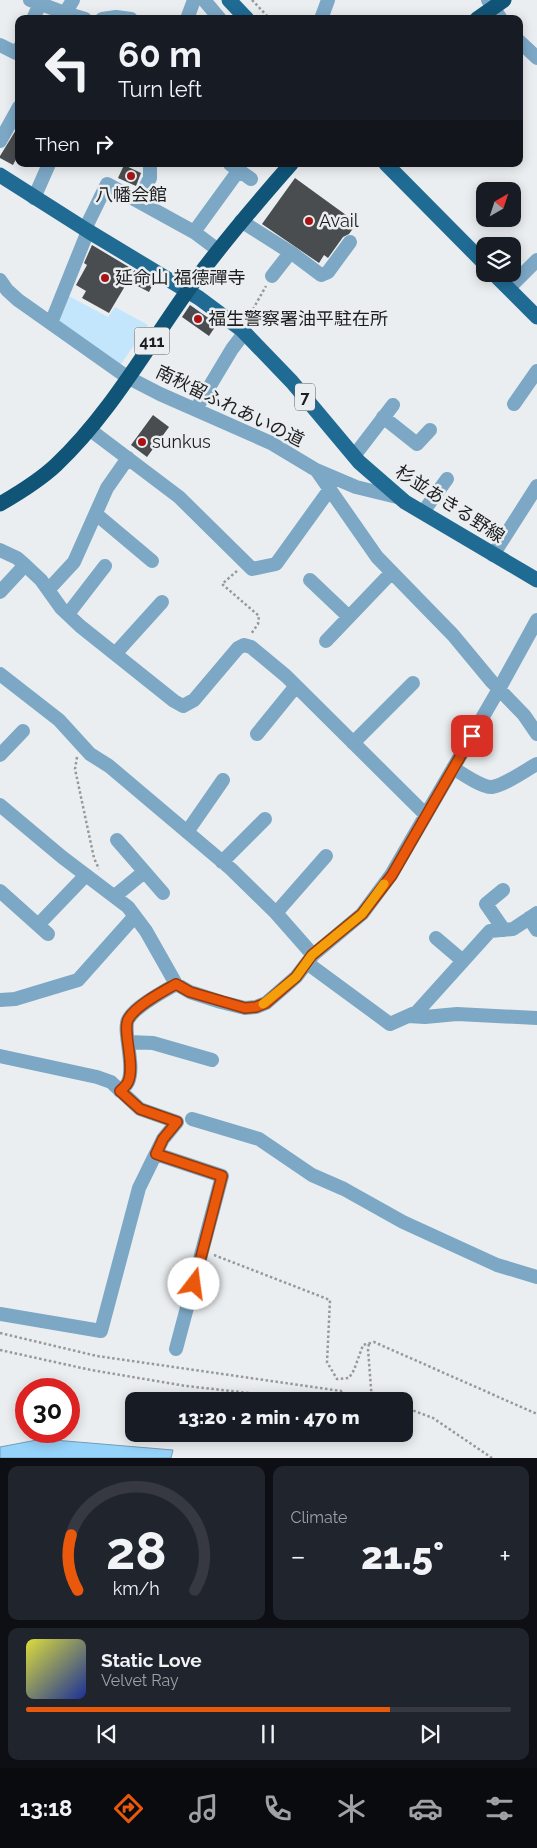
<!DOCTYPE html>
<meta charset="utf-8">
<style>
:root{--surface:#171b24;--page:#20242c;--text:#f1f3f6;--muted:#9ea1a6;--line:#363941;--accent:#ea580c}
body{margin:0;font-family:Raleway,"Noto Sans JP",sans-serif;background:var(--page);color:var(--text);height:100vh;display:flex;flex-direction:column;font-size:19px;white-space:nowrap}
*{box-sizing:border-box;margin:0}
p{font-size:16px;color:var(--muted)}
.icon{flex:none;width:28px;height:28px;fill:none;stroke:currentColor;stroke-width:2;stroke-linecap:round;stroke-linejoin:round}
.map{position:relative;height:1458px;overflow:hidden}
.details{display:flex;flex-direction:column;gap:8px;padding:8px;background:#0d0f14;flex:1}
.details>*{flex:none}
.top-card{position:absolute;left:15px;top:15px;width:508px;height:152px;border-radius:10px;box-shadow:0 2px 12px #0003;background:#171b24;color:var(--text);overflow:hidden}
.needle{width:32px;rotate:39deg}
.fabs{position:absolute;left:476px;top:182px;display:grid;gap:10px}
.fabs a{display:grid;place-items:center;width:45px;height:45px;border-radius:10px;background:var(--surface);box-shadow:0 2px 12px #0003;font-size:25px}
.speed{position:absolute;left:15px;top:1378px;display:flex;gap:10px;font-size:25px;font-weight:700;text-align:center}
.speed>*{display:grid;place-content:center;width:65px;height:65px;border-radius:50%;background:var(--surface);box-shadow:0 2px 12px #0003;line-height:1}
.speed .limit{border:8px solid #d22;background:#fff;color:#111}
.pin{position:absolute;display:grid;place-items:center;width:42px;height:42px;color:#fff;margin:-21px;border-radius:10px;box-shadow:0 2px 8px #0006}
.me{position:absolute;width:55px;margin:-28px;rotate:15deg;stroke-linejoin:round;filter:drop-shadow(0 0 4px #0008)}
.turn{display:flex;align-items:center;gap:18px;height:105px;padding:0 20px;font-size:22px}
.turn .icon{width:65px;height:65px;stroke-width:2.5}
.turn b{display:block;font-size:35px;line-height:42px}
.then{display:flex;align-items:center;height:48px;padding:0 20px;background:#0003;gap:10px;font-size:19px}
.big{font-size:38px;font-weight:800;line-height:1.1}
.details .tile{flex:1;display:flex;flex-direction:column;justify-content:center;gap:8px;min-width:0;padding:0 18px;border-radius:10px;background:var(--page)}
.details .dial{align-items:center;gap:0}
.dial svg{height:130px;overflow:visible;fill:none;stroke:var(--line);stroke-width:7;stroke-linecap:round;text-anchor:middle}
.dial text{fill:var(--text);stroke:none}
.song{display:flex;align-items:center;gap:15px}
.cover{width:60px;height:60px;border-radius:8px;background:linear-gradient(135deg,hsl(60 70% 55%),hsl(230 70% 35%))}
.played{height:5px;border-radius:2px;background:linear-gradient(90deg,var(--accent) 75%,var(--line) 75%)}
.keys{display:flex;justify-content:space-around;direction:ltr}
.heat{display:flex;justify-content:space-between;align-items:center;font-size:28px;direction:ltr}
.details .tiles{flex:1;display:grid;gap:8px;grid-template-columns:1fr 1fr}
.tile:last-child{grid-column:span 2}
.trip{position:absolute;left:125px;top:1392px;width:288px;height:50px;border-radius:10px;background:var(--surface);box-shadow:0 2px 12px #0003;font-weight:800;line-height:50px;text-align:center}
.tabs{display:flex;height:80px;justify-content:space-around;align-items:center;background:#090b0e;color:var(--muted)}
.tabs .icon{width:35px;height:35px}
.tabs .on{color:var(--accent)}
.tabs b{font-size:22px;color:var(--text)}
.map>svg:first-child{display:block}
.green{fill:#c4e6fc}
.water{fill:#96d3fa;stroke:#729db8}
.building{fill:#4a4d4f}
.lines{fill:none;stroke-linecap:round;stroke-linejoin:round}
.path{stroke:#96989a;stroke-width:2.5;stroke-dasharray:2.5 2.5;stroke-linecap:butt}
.minor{stroke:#7ca8c6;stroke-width:14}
.major{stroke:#1f6b94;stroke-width:15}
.highway{stroke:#105477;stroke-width:15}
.route-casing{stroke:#983908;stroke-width:12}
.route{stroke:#ea580c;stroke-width:9}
.slow{stroke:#f59e0b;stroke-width:9}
.poi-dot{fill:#a81416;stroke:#ebeef0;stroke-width:2}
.labels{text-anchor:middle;stroke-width:5;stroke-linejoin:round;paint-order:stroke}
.shield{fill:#ebeef0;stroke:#5b5c5e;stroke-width:1}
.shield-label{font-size:16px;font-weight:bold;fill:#1d1e1f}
.poi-label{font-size:18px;fill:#1d1e1f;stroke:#ebeef0;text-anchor:start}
.street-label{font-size:18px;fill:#1d1e1f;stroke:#ebeef0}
</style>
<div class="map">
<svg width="537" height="1458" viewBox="0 0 537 1458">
<rect width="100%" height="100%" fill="#ebeef0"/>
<!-- green -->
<path class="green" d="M67,295L108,317L115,307L148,325L119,367L55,323Z"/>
<!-- water -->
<path class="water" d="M42,1439L173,1450L171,1458H0V1447Z"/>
<!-- building -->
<path class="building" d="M19,125V153L13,165L0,158V156Z
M124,165L141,173L136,186L118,178Z
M295,178L357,223L349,234L343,237L328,258L324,255L319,263L262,224Z
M92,245L154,282L149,292L128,281L109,313L82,298L86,291L76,285L87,265L84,263Z
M190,305L217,324L209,336L182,317Z
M153,415L169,427L147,457L131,445Z"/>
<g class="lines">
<!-- path -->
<path class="path" d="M252,0L270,19
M248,318L266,286
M237,571L222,584L259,616L258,624L251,634
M77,757L75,769L94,858L99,869
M214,1255L330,1300L327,1362L337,1379L349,1378L354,1370L363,1345L374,1342L537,1414
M0,1333L97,1356L341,1391L345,1401
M369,1344L368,1349L372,1401
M0,1350L91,1370L186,1386L321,1401
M404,1407L433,1418L492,1458"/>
<!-- minor -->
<path class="minor" d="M30,0L65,13L85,19
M204,0L220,19
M488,0L501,19
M65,13L73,0
M33,19L40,4
M102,19L116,17L131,19
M187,19L194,0
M321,19L328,0
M519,41L537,58
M0,45L16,53L19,48
M0,141L19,107
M230,164L251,179
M34,198L49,164
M139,200L150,178V164
M241,221L293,254L321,275L328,272L350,242
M85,229L107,184L194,232L218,250
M194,232L239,170
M272,276L290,253
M0,280L7,290L18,300L127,377L160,394L271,443L316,470L356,487L397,497
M509,288L537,260
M51,323L88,231
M514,404L537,371
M196,409L232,349L245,332
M383,417L417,444L430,430
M89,429L179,497L252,569L276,564L330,489
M354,456L393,405
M317,471L377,557L453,635L492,682L524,715L537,734
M423,512L447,479
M96,514L152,561
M0,550L17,558L25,565L41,580L61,608L80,626L174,701L183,706L194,700L238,648L244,645L251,647L286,676L426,815
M493,555L537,486
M310,580L349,617
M49,589L74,562L107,488L128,458
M0,592L25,565
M68,614L105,566
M326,641L392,572
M115,654L162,602
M0,674L59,720L90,754L109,766L231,869L276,913L313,955
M257,734L296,686
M353,743L413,683
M0,755L23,731
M453,768C461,773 483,788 492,787C503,786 526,770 537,764
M0,805L62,857L128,907L146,931L176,984L190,992L221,1002L245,1008L256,1007L266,1003L296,977L313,955L362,914L391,875L499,689L537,620
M187,832L223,780
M117,840L163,893
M222,862L265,819
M503,890L486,904L504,930
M0,891L48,934
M115,896L144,872
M276,913L326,856
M529,918L537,930
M38,925L86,875
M436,938L463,961
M307,963L390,1024L417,1012L490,931L513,929L537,913
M0,1000L15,999L78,980L135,916
M408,1016L425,1017L457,1014L537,1018
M129,1042L153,1043L212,1060
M0,1056L97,1077L111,1082L140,1109L177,1122L163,1139L139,1188L101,1331L0,1314
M120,1091C123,1088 127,1085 128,1082C136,1065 121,1028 129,1018C137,1005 163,992 176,984
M192,1119L259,1139L312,1175L344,1189L403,1222L497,1265L537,1277
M156,1154L222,1176L176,1349"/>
<!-- major -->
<path class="major" d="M229,0L247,19
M386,164L485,264
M0,175L88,231L199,298L242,330L292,382L359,462L405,502L537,580
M494,274L537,317"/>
<!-- highway -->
<path class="highway" d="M477,19L504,0
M0,504C19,493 39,481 56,465C108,416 145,351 186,293C218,248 254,206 291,164"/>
</g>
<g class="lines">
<!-- route casing -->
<g class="route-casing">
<path id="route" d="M194,1284L222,1176L156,1154L163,1139L177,1122L140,1109L120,1091C123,1088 127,1085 128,1082C136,1065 121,1028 129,1018C137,1005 162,992 176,984L190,992L245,1008L256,1007L266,1003L296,977L312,955L362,914L392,875L472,736"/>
</g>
<!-- route -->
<use href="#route" class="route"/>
<!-- slow -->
<path class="slow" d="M263,1004L296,977L312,955L362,914L384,884"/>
</g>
<!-- markers -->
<g class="poi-dot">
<circle cx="131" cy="176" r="5"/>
<circle cx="309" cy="221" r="5"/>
<circle cx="105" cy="278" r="5"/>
<circle cx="198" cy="319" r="5"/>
<circle cx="142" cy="442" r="5"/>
</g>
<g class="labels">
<!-- shield labels -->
<g class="shield">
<rect x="134.5" y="327.5" width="35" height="27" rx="4"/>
<rect x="295" y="383.5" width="20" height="27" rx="4"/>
</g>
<g class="shield-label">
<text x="152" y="347">411</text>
<text x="305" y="403">7</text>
</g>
<!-- poi labels -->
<g class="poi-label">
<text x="131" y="201" text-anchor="middle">八幡会館</text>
<text x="319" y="227">Avail</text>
<text x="115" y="284">延命山 福德禪寺</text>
<text x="208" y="325">福生警察署油平駐在所</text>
<text x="152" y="448">sunkus</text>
</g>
<!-- street labels -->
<g class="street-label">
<text transform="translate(230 406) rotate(26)" y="6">南秋留ふれあいの道</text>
<text transform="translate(450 504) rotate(33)" y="6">杉並あきる野線</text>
</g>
</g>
</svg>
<div class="fabs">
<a><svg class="needle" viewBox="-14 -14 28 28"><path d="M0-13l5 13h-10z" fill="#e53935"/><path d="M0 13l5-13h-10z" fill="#9ea1a6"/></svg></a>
<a><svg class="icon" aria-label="layers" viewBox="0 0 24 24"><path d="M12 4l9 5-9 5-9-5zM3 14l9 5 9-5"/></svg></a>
</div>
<div class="speed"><div class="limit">30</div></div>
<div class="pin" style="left:472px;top:736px;background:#d93025"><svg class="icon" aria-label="arrive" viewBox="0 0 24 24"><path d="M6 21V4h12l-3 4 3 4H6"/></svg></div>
<svg class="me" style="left:194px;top:1284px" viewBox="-20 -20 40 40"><circle r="19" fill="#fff"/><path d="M0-13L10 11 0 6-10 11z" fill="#ea580c"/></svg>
<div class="trip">13:20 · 2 min · 470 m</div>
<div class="top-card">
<div class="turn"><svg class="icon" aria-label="left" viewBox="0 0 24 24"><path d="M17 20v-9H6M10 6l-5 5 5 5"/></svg><div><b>60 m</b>Turn left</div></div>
<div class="then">Then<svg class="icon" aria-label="right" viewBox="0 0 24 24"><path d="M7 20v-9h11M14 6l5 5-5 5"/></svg></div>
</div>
</div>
<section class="details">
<div class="tiles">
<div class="tile dial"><svg viewBox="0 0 100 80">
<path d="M14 69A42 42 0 1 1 86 69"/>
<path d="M14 69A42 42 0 0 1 10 35" stroke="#ea580c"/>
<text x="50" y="56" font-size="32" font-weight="700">28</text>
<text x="50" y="72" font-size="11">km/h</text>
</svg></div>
<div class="tile"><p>Climate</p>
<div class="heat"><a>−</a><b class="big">21.5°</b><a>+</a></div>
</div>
<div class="tile">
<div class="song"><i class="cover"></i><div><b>Static Love</b><p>Velvet Ray</p></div></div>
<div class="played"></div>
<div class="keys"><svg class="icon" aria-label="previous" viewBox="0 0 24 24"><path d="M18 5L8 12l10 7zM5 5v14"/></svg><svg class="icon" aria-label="pause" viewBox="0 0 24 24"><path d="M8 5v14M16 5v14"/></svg><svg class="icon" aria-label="next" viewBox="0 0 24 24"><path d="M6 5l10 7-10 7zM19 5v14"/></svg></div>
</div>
</div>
</section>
<nav class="tabs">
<b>13:18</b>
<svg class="icon on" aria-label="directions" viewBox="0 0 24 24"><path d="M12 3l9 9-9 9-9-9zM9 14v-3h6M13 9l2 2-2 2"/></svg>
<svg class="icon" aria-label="music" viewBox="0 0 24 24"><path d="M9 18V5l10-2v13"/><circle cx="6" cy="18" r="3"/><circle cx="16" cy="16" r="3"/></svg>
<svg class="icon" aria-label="phone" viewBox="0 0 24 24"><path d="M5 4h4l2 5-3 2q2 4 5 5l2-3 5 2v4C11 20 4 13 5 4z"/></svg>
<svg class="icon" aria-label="climate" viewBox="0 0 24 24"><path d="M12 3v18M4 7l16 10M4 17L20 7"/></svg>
<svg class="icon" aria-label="car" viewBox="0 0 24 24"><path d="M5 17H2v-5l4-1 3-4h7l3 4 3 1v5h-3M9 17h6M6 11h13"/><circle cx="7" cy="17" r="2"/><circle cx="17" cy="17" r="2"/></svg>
<svg class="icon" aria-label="filters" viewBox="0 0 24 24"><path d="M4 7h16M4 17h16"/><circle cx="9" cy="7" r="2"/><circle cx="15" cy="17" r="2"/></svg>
</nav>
